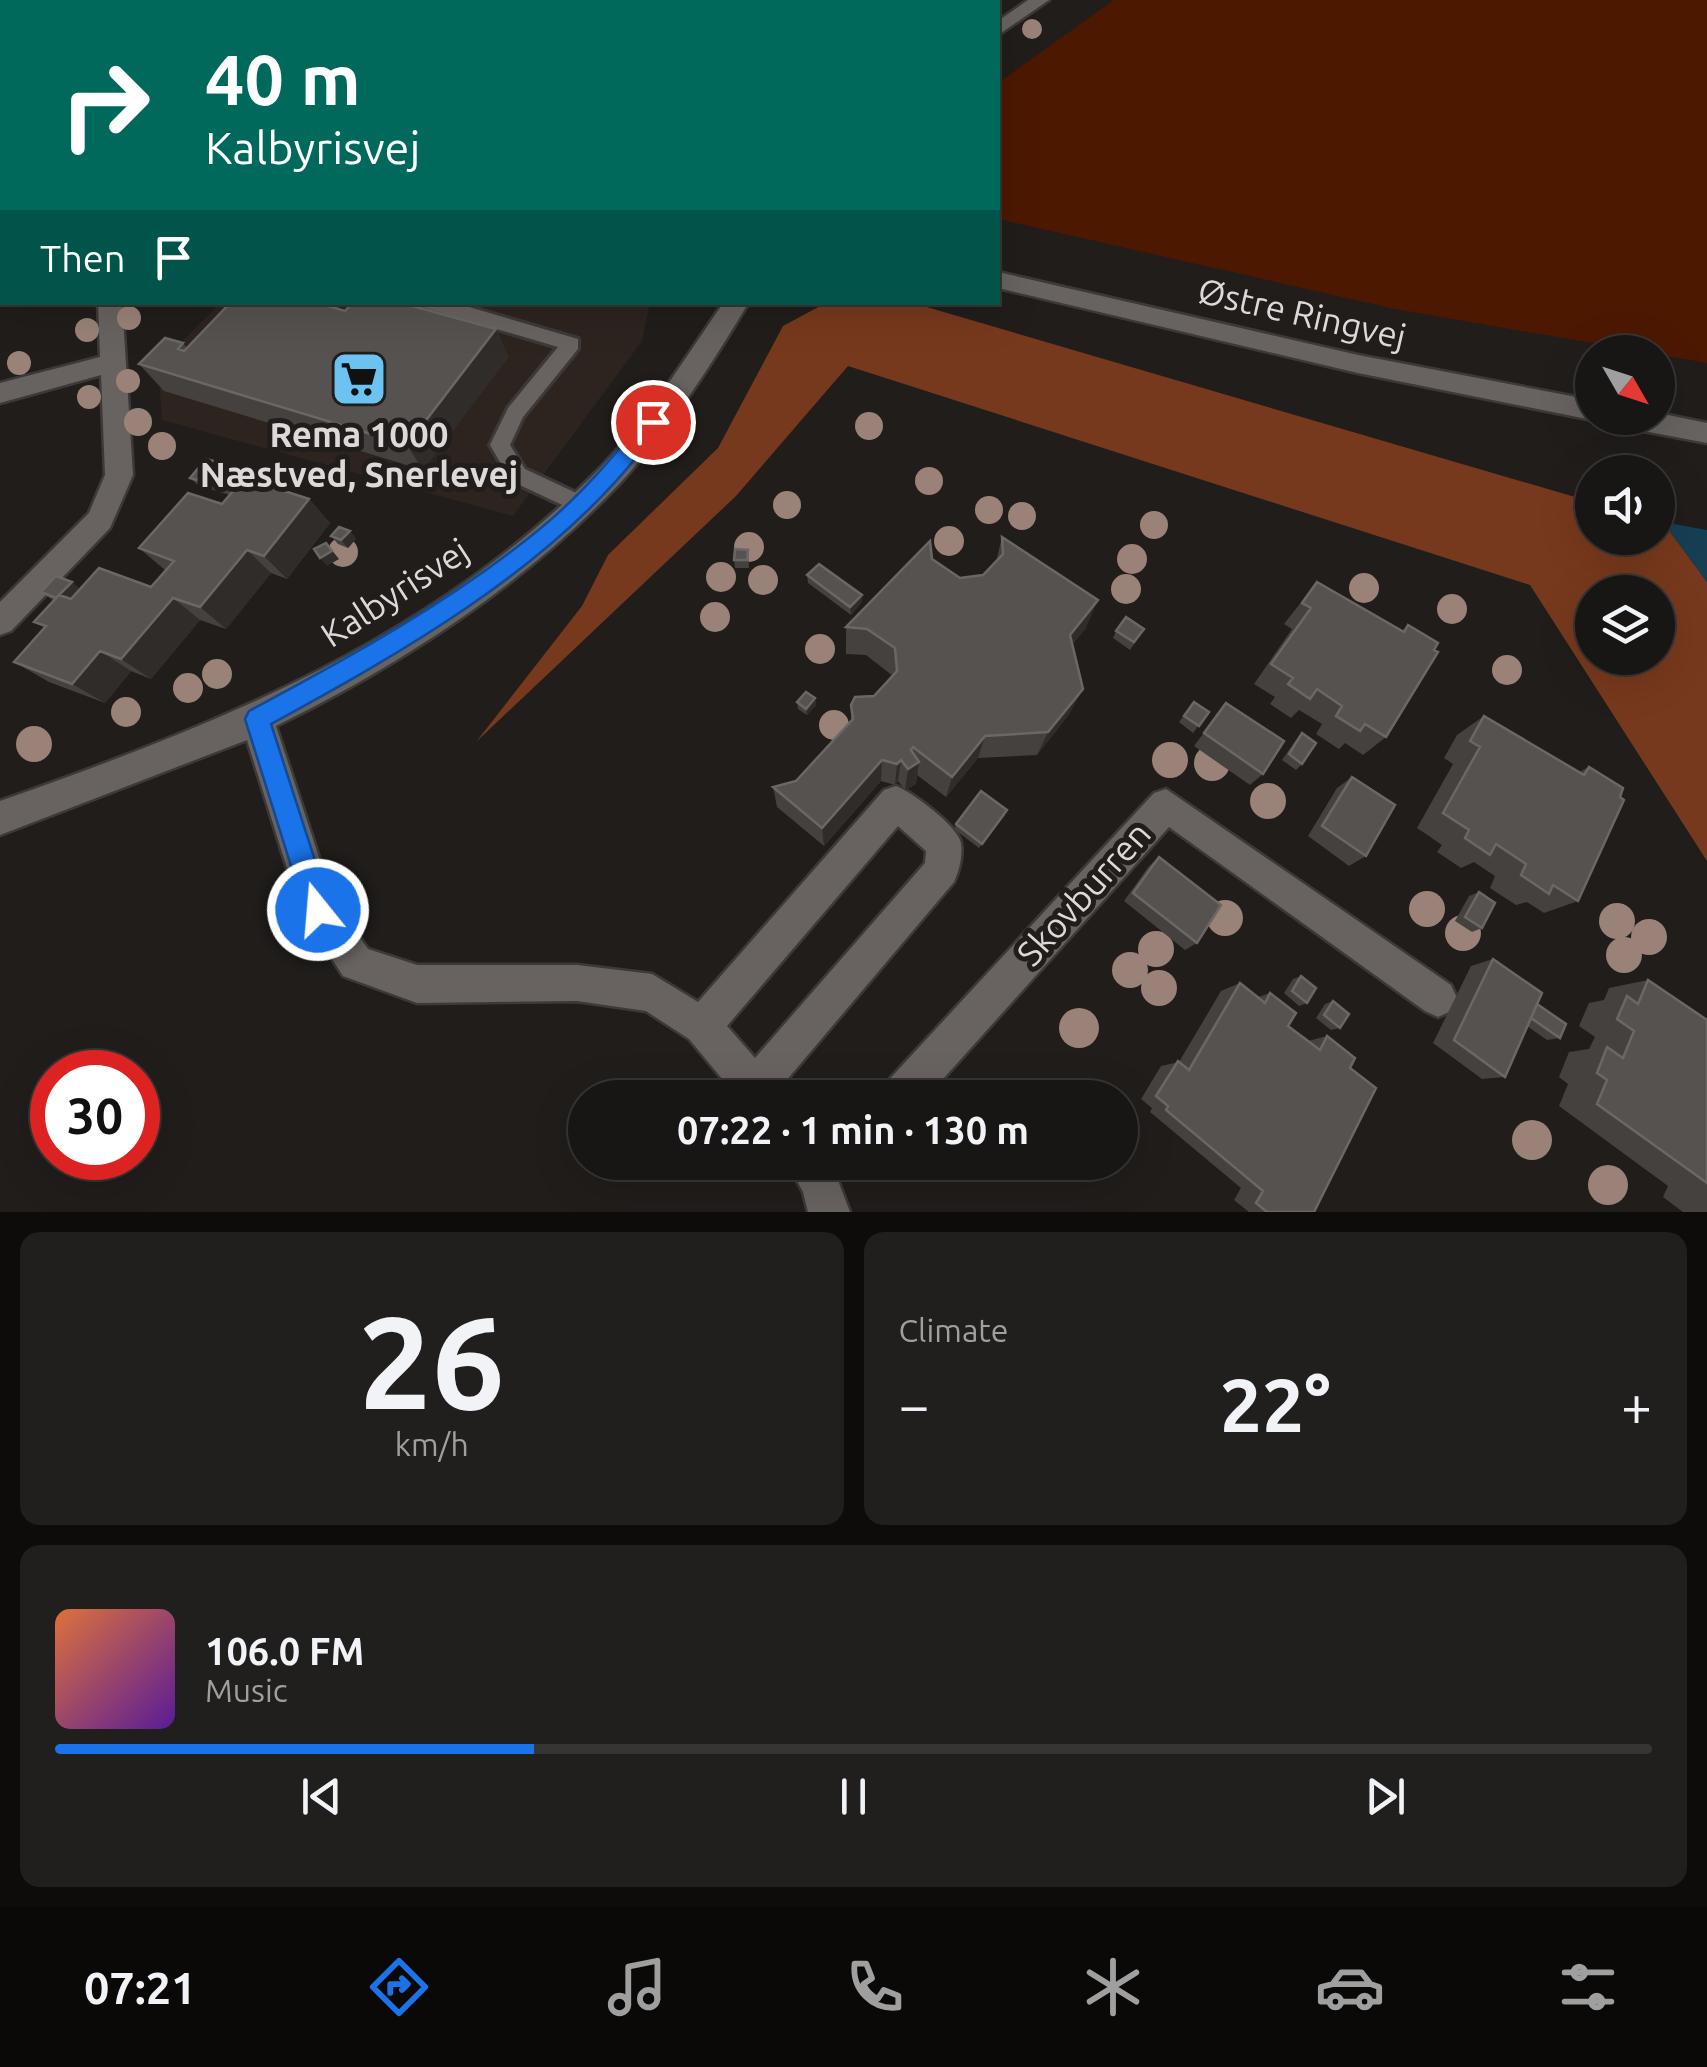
<!DOCTYPE html>
<meta charset="utf-8">
<style>
:root{--surface:#181614;--page:#211f1d;--text:#f1f3f6;--muted:#9f9fa0;--line:#363534;--accent:#1a73e8}
body{margin:0;font-family:Ubuntu,sans-serif;background:var(--page);color:var(--text);height:100vh;display:flex;flex-direction:column;font-size:38px;white-space:nowrap}
*{box-sizing:border-box;margin:0}
p{font-size:32px;color:var(--muted)}
.icon{flex:none;width:55px;height:55px;fill:none;stroke:currentColor;stroke-width:2;stroke-linecap:round;stroke-linejoin:round}
.map{position:relative;height:1212px;overflow:hidden}
.side{display:flex;flex-direction:column;gap:20px;padding:20px;background:#0d0c0b;flex:1}
.side>*{flex:none}
.banner{position:absolute;left:0px;top:0px;width:1000px;height:305px;box-shadow:0 10px 40px #0002,0 0 0 2px var(--line);background:#00695c;color:#fff;overflow:hidden}
.needle{width:65px;rotate:129deg}
.fabs{position:absolute;left:1575px;top:335px;display:grid;gap:20px}
.fabs a{display:grid;place-items:center;width:100px;height:100px;border-radius:50%;background:var(--surface);box-shadow:0 10px 40px #0002,0 0 0 2px var(--line);font-size:50px}
.speed{position:absolute;left:30px;top:1050px;display:flex;gap:20px;font-size:50px;font-weight:700;text-align:center}
.speed>*{display:grid;place-content:center;width:130px;height:130px;border-radius:50%;background:var(--surface);box-shadow:0 10px 40px #0002,0 0 0 2px var(--line);line-height:1}
.speed .limit{border:15px solid #d22;background:#fff;color:#111}
.pin{position:absolute;display:grid;place-items:center;width:85px;height:85px;color:#fff;margin:-42px;border:5px solid #fff;border-radius:50%;box-shadow:0 2px 10px #0007}
.me{position:absolute;width:110px;margin:-55px;rotate:343deg;stroke-linejoin:round;filter:drop-shadow(0 0 8px #0008)}
.turn{display:flex;align-items:center;gap:35px;height:210px;padding:0 40px;font-size:45px}
.turn .icon{width:130px;height:130px;stroke-width:2.5}
.turn b{display:block;font-size:70px;line-height:85px}
.then{display:flex;align-items:center;height:95px;padding:0 40px;background:#0003;gap:20px;font-size:38px}
.big{font-size:75px;font-weight:600;line-height:1.1}
.side .card{flex:1;display:flex;flex-direction:column;justify-content:center;gap:15px;min-width:0;padding:0 35px;border-radius:20px;background:var(--page)}
.side .dial{align-items:center;gap:0}
.dial b{font-size:130px;line-height:1}
.song{display:flex;align-items:center;gap:30px}
.cover{width:120px;height:120px;border-radius:15px;background:linear-gradient(135deg,hsl(20 70% 55%),hsl(270 70% 35%))}
.played{height:10px;border-radius:5px;background:linear-gradient(90deg,var(--accent) 30%,var(--line) 30%)}
.keys{display:flex;justify-content:space-around;direction:ltr}
.heat{display:flex;justify-content:space-between;align-items:center;font-size:55px;direction:ltr}
.side .tiles{flex:1;display:grid;gap:20px;grid-template-columns:1fr 1fr}
.card:last-child{grid-column:span 2}
.trip{position:absolute;left:568px;top:1080px;width:570px;height:100px;border-radius:50px;background:var(--surface);box-shadow:0 10px 40px #0002,0 0 0 2px var(--line);font-weight:600;line-height:100px;text-align:center}
.dock{display:flex;height:160px;justify-content:space-around;align-items:center;background:#0a0908;color:var(--muted)}
.dock .icon{width:70px;height:70px}
.dock .active{color:var(--accent)}
.dock b{font-size:45px;color:var(--text)}
.map>svg:first-child{display:block}
.built{fill:#2d2420}
.green{fill:#4d1800}
.forest{fill:#77391d;fill-rule:evenodd}
.water{fill:#163f54}
.lines{fill:none;stroke-linecap:round;stroke-linejoin:round}
.lane-casing{stroke:#3c3938;stroke-width:6}
.street-casing{stroke:#3c3938;stroke-width:5}
.secondary-casing{stroke:#3c3938;stroke-width:5}
.lane{fill:#686361;fill-rule:evenodd}
.street{fill:#686361;fill-rule:evenodd}
.secondary{fill:#686361;fill-rule:evenodd}
.tree{fill:#9a8278}
.wall{fill:#45413f}
.shaded-wall{fill:#302c2a}
.building{fill:#565250;stroke:#6b6765;stroke-width:2.5}
.route{fill:#1a73e8;stroke:#114b97;stroke-width:2.5}
.labels{text-anchor:middle;stroke-width:10;stroke-linejoin:round;paint-order:stroke}
.street-label{font-size:35px;fill:#dcd9d8;stroke:#201d1b}
.poi-label{font-size:35px;font-weight:bold;fill:#dcd9d8;stroke:#201d1b}
</style>
<div class="map">
<svg width="1707" height="1212" viewBox="0 0 1707 1212">
<rect width="100%" height="100%" fill="#201d1b"/>
<!-- built -->
<path class="built" d="M220,303H650L642,341L513,516L162,420L158,366Z"/>
<!-- green -->
<path class="green" d="M1114,0H1707V363L1395,309L998,219V83Z"/>
<!-- forest -->
<path class="forest" d="M913,303L1592,502V538H1658V521L1663,522L1707,582V861L1530,585L848,366L736,496L476,742L582,606L608,555L718,448L783,326L822,305ZM1592,592H1658V658H1592Z"/>
<!-- water -->
<path class="water" d="M1663,522L1707,530V582Z"/>
<g class="lines">
<!-- lane casing -->
<g class="lane-casing">
<path id="lane" d="M127,0H141V2H127Z
M419,302H452L578,339V349L523,417L510,445L525,469L587,498L591,504L587,510H573L511,481L490,445L508,408L558,347L422,307Z"/>
</g>
<!-- street casing -->
<g class="street-casing">
<path id="street" d="M681,0H702L703,2H682Z
M1028,0H1049L998,35V21Z
M0,161H2V175H0Z
M98,302H122L133,475L110,528L11,631L0,635V602L89,513L105,475L101,375L0,403V383L100,357Z
M724,302H749C712,364 670,429 621,482C524,585 402,664 276,726L333,900L368,949L417,965H577L652,974L698,1002L884,790L896,786C912,792 958,826 961,843C963,856 959,871 954,882L780,1088L783,1098H738L689,1039L646,1011L577,1001L417,1003L343,976L300,910L247,740L0,835V801C222,723 434,639 602,466C649,417 685,358 724,302ZM898,826L926,851L925,863L755,1058L727,1026Z
M1166,789L1451,985L1457,998L1451,1011L1438,1017L1425,1011L1169,827L926,1098H880L885,1084L1154,793Z
M787,1162H831L850,1212H808L803,1192Z"/>
</g>
<!-- secondary casing -->
<g class="secondary-casing">
<path id="secondary" d="M0,30L2,31V43L0,42Z
M998,272L1358,355L1592,400V418H1600L1592,420L1358,373L998,288Z
M1658,413L1707,423V443L1628,428L1619,425L1615,418H1658Z"/>
</g>
<!-- lane -->
<use href="#lane" class="lane"/>
<!-- street -->
<use href="#street" class="street"/>
<!-- secondary -->
<use href="#secondary" class="secondary"/>
</g>
<!-- trees -->
<g class="tree">
<circle cx="1032" cy="29" r="10"/>
<circle cx="129" cy="318" r="12"/>
<circle cx="87" cy="330" r="12"/>
<circle cx="19" cy="363" r="12"/>
<circle cx="128" cy="381" r="12"/>
<circle cx="89" cy="397" r="12"/>
<circle cx="138" cy="422" r="14"/>
<circle cx="869" cy="426" r="14"/>
<circle cx="162" cy="446" r="14"/>
<circle cx="929" cy="481" r="14"/>
<circle cx="787" cy="505" r="14"/>
<circle cx="989" cy="510" r="14"/>
<circle cx="1022" cy="516" r="14"/>
<circle cx="1154" cy="525" r="14"/>
<circle cx="949" cy="541" r="15"/>
<circle cx="749" cy="547" r="15"/>
<circle cx="343" cy="552" r="15"/>
<circle cx="1132" cy="559" r="15"/>
<circle cx="721" cy="577" r="15"/>
<circle cx="763" cy="580" r="15"/>
<circle cx="1364" cy="588" r="15"/>
<circle cx="1126" cy="589" r="15"/>
<circle cx="1452" cy="609" r="15"/>
<circle cx="715" cy="617" r="15"/>
<circle cx="820" cy="649" r="15"/>
<circle cx="1507" cy="670" r="15"/>
<circle cx="217" cy="674" r="15"/>
<circle cx="188" cy="688" r="15"/>
<circle cx="126" cy="712" r="15"/>
<circle cx="834" cy="725" r="15"/>
<circle cx="34" cy="744" r="18"/>
<circle cx="1170" cy="760" r="18"/>
<circle cx="1212" cy="763" r="18"/>
<circle cx="1268" cy="801" r="18"/>
<circle cx="1427" cy="909" r="18"/>
<circle cx="1225" cy="918" r="18"/>
<circle cx="1617" cy="921" r="18"/>
<circle cx="1463" cy="933" r="18"/>
<circle cx="1649" cy="937" r="18"/>
<circle cx="1156" cy="949" r="18"/>
<circle cx="1624" cy="955" r="18"/>
<circle cx="1130" cy="970" r="18"/>
<circle cx="1159" cy="988" r="18"/>
<circle cx="1079" cy="1028" r="20"/>
<circle cx="1532" cy="1140" r="20"/>
<circle cx="1608" cy="1185" r="20"/>
</g>
<!-- wall -->
<path class="wall" d="M415,0H574L569,2H416Z
M764,0H829V2H764Z
M345,311L496,329L508,357L423,470L164,391L139,364L183,343L187,348Z
M254,472L261,481L260,483L309,499L330,523L287,579L271,573L226,629L200,620L151,679L131,671L105,703L49,682L14,662L45,628L34,622L54,601L41,592L80,589L151,587L165,570L139,548L222,504L230,495L199,486L190,478Z
M350,531L356,539L348,548L338,544L331,536Z
M1002,537L1086,628L1072,645L1070,713L1037,755L978,758L946,797L917,775L916,784L905,790L898,781L895,785L881,781L824,846L777,807L773,787L796,781L851,721V705L874,696L893,676L866,655L846,654V627L932,559L960,578L983,575L996,562Z
M748,550L749,568H735L734,560Z
M807,575L862,595V602L851,615L808,583Z
M1317,582L1402,631L1408,625L1386,737L1363,755L1345,743L1339,749L1316,734L1322,724L1299,710L1291,718L1270,704L1275,697L1254,684L1292,629L1284,624Z
M1144,629L1130,650L1113,638L1116,631Z
M815,698L816,705L807,715L798,709L797,702Z
M1194,702L1209,712L1193,733L1179,722Z
M1226,703L1263,774L1250,785L1194,746Z
M1484,716L1579,772L1589,767L1578,901L1544,913L1527,902L1516,905L1490,888L1495,876L1474,862L1461,868L1437,852L1442,845L1417,828L1453,764L1444,758L1457,735Z
M1302,733V764L1296,770L1282,760L1296,740Z
M1352,777L1366,856L1349,866L1308,836L1337,788Z
M1005,815L979,848L954,829L956,824Z
M1159,857L1197,943L1185,950L1124,901L1149,866Z
M1479,892L1482,928L1472,932L1455,921L1469,896Z
M1493,959L1537,1004L1560,1038L1547,1040L1527,1026L1505,1077L1482,1079L1433,1043L1471,966Z
M1301,976L1307,1003L1299,1006L1284,993L1293,979Z
M1648,980L1707,1020V1212H1683L1663,1197L1668,1186L1559,1106L1568,1084L1559,1077L1569,1052L1589,1049L1595,1037L1579,1026L1589,1003L1604,1000L1609,988Z
M1240,983L1258,997L1270,993L1288,1026L1308,1041L1327,1036L1350,1068L1314,1212H1249L1234,1200L1241,1188L1150,1112L1152,1108L1141,1099L1161,1066L1179,1062L1221,991Z
M1333,1001L1340,1028L1331,1030L1316,1018L1325,1004Z"/>
<!-- shaded-wall -->
<path class="shaded-wall" d="M507,0H574L569,2H502Z
M796,0H829V2H790Z
M919,0H959L958,2H914Z
M496,329L508,357L423,470L407,445Z
M254,472L261,481L246,500L238,491Z
M309,499L330,523L287,579L264,556Z
M350,531L356,539L348,548L341,540Z
M326,543L339,559L327,566L320,558Z
M247,550L271,573L226,629L200,607Z
M72,582L82,590L68,606L56,599Z
M862,595V602L851,615L850,607Z
M173,598L200,620L151,679L121,659Z
M1098,600L1086,628L1059,661L1070,635Z
M100,651L131,671L105,703L72,684Z
M1083,689L1070,713L1037,755L1048,732Z
M815,698L816,705L807,715L806,709Z
M985,736L978,758L946,797L952,777Z
M913,747L910,768L919,762L916,784L905,790L911,750Z
M882,760L881,781L824,846L822,828Z
M901,760L898,781L895,785L897,764Z"/>
<!-- building -->
<path class="building" d="M434,0H507L502,2H438Z
M834,0H919L914,2H830Z
M231,302H315L345,311L353,302H398L496,329L407,445L139,364L165,338L183,343L178,349L184,351Z
M206,459L254,472L248,479L244,478L234,490L190,478Z
M244,478L309,499L264,556L247,550L200,607L173,598L121,659L100,651L72,684L14,662L46,626L34,622L59,595L71,599L99,568L151,587L174,561L139,548L188,493L222,504Z
M339,527L350,531L341,540L331,536Z
M1002,537L1098,600L1070,635L1083,689L1048,732L985,736L952,777L913,747L911,750L919,762L908,769L901,760L897,764L882,760L822,828L773,787L796,781L853,719L851,705L855,697L874,696L897,671L895,648L867,629L846,627L930,541L932,559L960,578L983,575L1003,554Z
M326,543L332,551L320,558L314,549Z
M735,549L748,550L747,560H734Z
M819,564L862,595L850,607L807,575Z
M56,576L72,582L56,598L41,592Z
M1317,582L1404,632L1408,625L1438,643L1434,650L1438,652L1386,737L1365,724L1360,731L1336,716L1342,706L1317,689L1310,699L1288,684L1293,678L1271,664L1311,608L1302,603Z
M1126,617L1144,629L1134,642L1116,631Z
M806,692L815,698L806,709L797,702Z
M1194,702L1209,712L1199,726L1184,716Z
M1226,703L1284,741L1263,774L1204,733Z
M1484,716L1584,775L1589,767L1623,788L1620,797L1624,800L1578,901L1553,885L1549,894L1521,875L1526,864L1496,844L1490,855L1465,838L1469,830L1443,813L1480,747L1470,741Z
M1302,733L1316,743L1302,764L1289,754Z
M1352,777L1395,805L1366,856L1322,826Z
M981,791L1007,810L982,844L956,824Z
M1159,857L1221,905L1197,943L1133,893Z
M1479,892L1495,903L1482,928L1465,917Z
M1493,959L1542,993L1505,1077L1454,1040Z
M1301,976L1316,988L1307,1003L1292,991Z
M1648,980L1707,1020V1183L1597,1104L1607,1080L1597,1073L1607,1047L1623,1058L1634,1031L1617,1019L1627,996L1638,1004Z
M1240,983L1265,1003L1270,993L1296,1013L1288,1026L1320,1050L1327,1036L1355,1058L1350,1068L1376,1088L1314,1212H1267L1256,1203L1263,1191L1166,1110L1168,1106L1156,1096L1178,1061L1189,1070Z
M1333,1001L1349,1014L1340,1028L1324,1015Z
M1537,1004L1566,1024L1560,1038L1531,1018Z"/>
<!-- route -->
<path class="route" d="M653,415L660,417C664,430 648,443 639,454C546,571 401,653 271,724L331,910L327,920L318,924L308,920L245,719L249,711C350,657 452,601 541,528C580,496 614,456 646,417Z"/>
<!-- icons -->
<defs>
<g id="supermarket-square" transform="scale(2.875)"><rect x="-9" y="-9" width="18" height="18" rx="4" fill="#6cc3f2" stroke="#201d1b"/><path d="M-6-5.5h2.5l.6 2H6L4.5 2H-2.5L-4.4-4H-6ZM-1.5 3.2a1.3 1.3 0 1 0 .1 0ZM3 3.2a1.3 1.3 0 1 0 .1 0Z" fill="#111"/></g>
</defs>
<g fill-rule="evenodd">
<use href="#supermarket-square" x="359" y="379"/>
</g>
<g class="labels">
<!-- street labels -->
<g class="street-label">
<text transform="translate(1302 314) rotate(13)" y="12">Østre Ringvej</text>
<text transform="translate(395 593) rotate(-33)" y="12">Kalbyrisvej</text>
<text transform="translate(1084 894) rotate(-48)" y="12">Skovburren</text>
</g>
<!-- poi labels -->
<g class="poi-label">
<text x="359" y="447">Rema 1000<tspan x="359" dy="40">Næstved, Snerlevej</tspan></text>
</g>
</g>
</svg>
<div class="fabs">
<a><svg class="needle" viewBox="-14 -14 28 28"><path d="M0-13l5 13h-10z" fill="#e53935"/><path d="M0 13l5-13h-10z" fill="#9f9fa0"/></svg></a>
<a><svg class="icon" aria-label="sound" viewBox="0 0 24 24"><path d="M4 9h4l5-4v14l-5-4H4zM17 9q2 3 0 6"/></svg></a>
<a><svg class="icon" aria-label="layers" viewBox="0 0 24 24"><path d="M12 4l9 5-9 5-9-5zM3 14l9 5 9-5"/></svg></a>
</div>
<div class="speed"><div class="limit">30</div></div>
<div class="pin" style="left:653px;top:422px;background:#d93025"><svg class="icon" aria-label="arrive" viewBox="0 0 24 24"><path d="M6 21V4h12l-3 4 3 4H6"/></svg></div>
<svg class="me" style="left:318px;top:910px" viewBox="-20 -20 40 40"><circle r="17" fill="#1a73e8" stroke="#fff" stroke-width="3"/><path d="M0-11L8 9 0 5-8 9z" fill="#fff"/></svg>
<div class="trip">07:22 · 1 min · 130 m</div>
<div class="banner">
<div class="turn"><svg class="icon" aria-label="right" viewBox="0 0 24 24"><path d="M7 20v-9h11M14 6l5 5-5 5"/></svg><div><b>40 m</b>Kalbyrisvej</div></div>
<div class="then">Then<svg class="icon" aria-label="arrive" viewBox="0 0 24 24"><path d="M6 21V4h12l-3 4 3 4H6"/></svg></div>
</div>
</div>
<section class="side">
<div class="tiles">
<div class="card dial"><b>26</b><p>km/h</p></div>
<div class="card"><p>Climate</p>
<div class="heat"><a>−</a><b class="big">22°</b><a>+</a></div>
</div>
<div class="card">
<div class="song"><i class="cover"></i><div><b>106.0 FM</b><p>Music</p></div></div>
<div class="played"></div>
<div class="keys"><svg class="icon" aria-label="previous" viewBox="0 0 24 24"><path d="M18 5L8 12l10 7zM5 5v14"/></svg><svg class="icon" aria-label="pause" viewBox="0 0 24 24"><path d="M8 5v14M16 5v14"/></svg><svg class="icon" aria-label="next" viewBox="0 0 24 24"><path d="M6 5l10 7-10 7zM19 5v14"/></svg></div>
</div>
</div>
</section>
<nav class="dock">
<b>07:21</b>
<svg class="icon active" aria-label="directions" viewBox="0 0 24 24"><path d="M12 3l9 9-9 9-9-9zM9 14v-3h6M13 9l2 2-2 2"/></svg>
<svg class="icon" aria-label="music" viewBox="0 0 24 24"><path d="M9 18V5l10-2v13"/><circle cx="6" cy="18" r="3"/><circle cx="16" cy="16" r="3"/></svg>
<svg class="icon" aria-label="phone" viewBox="0 0 24 24"><path d="M5 4h4l2 5-3 2q2 4 5 5l2-3 5 2v4C11 20 4 13 5 4z"/></svg>
<svg class="icon" aria-label="climate" viewBox="0 0 24 24"><path d="M12 3v18M4 7l16 10M4 17L20 7"/></svg>
<svg class="icon" aria-label="car" viewBox="0 0 24 24"><path d="M5 17H2v-5l4-1 3-4h7l3 4 3 1v5h-3M9 17h6M6 11h13"/><circle cx="7" cy="17" r="2"/><circle cx="17" cy="17" r="2"/></svg>
<svg class="icon" aria-label="filters" viewBox="0 0 24 24"><path d="M4 7h16M4 17h16"/><circle cx="9" cy="7" r="2"/><circle cx="15" cy="17" r="2"/></svg>
</nav>
